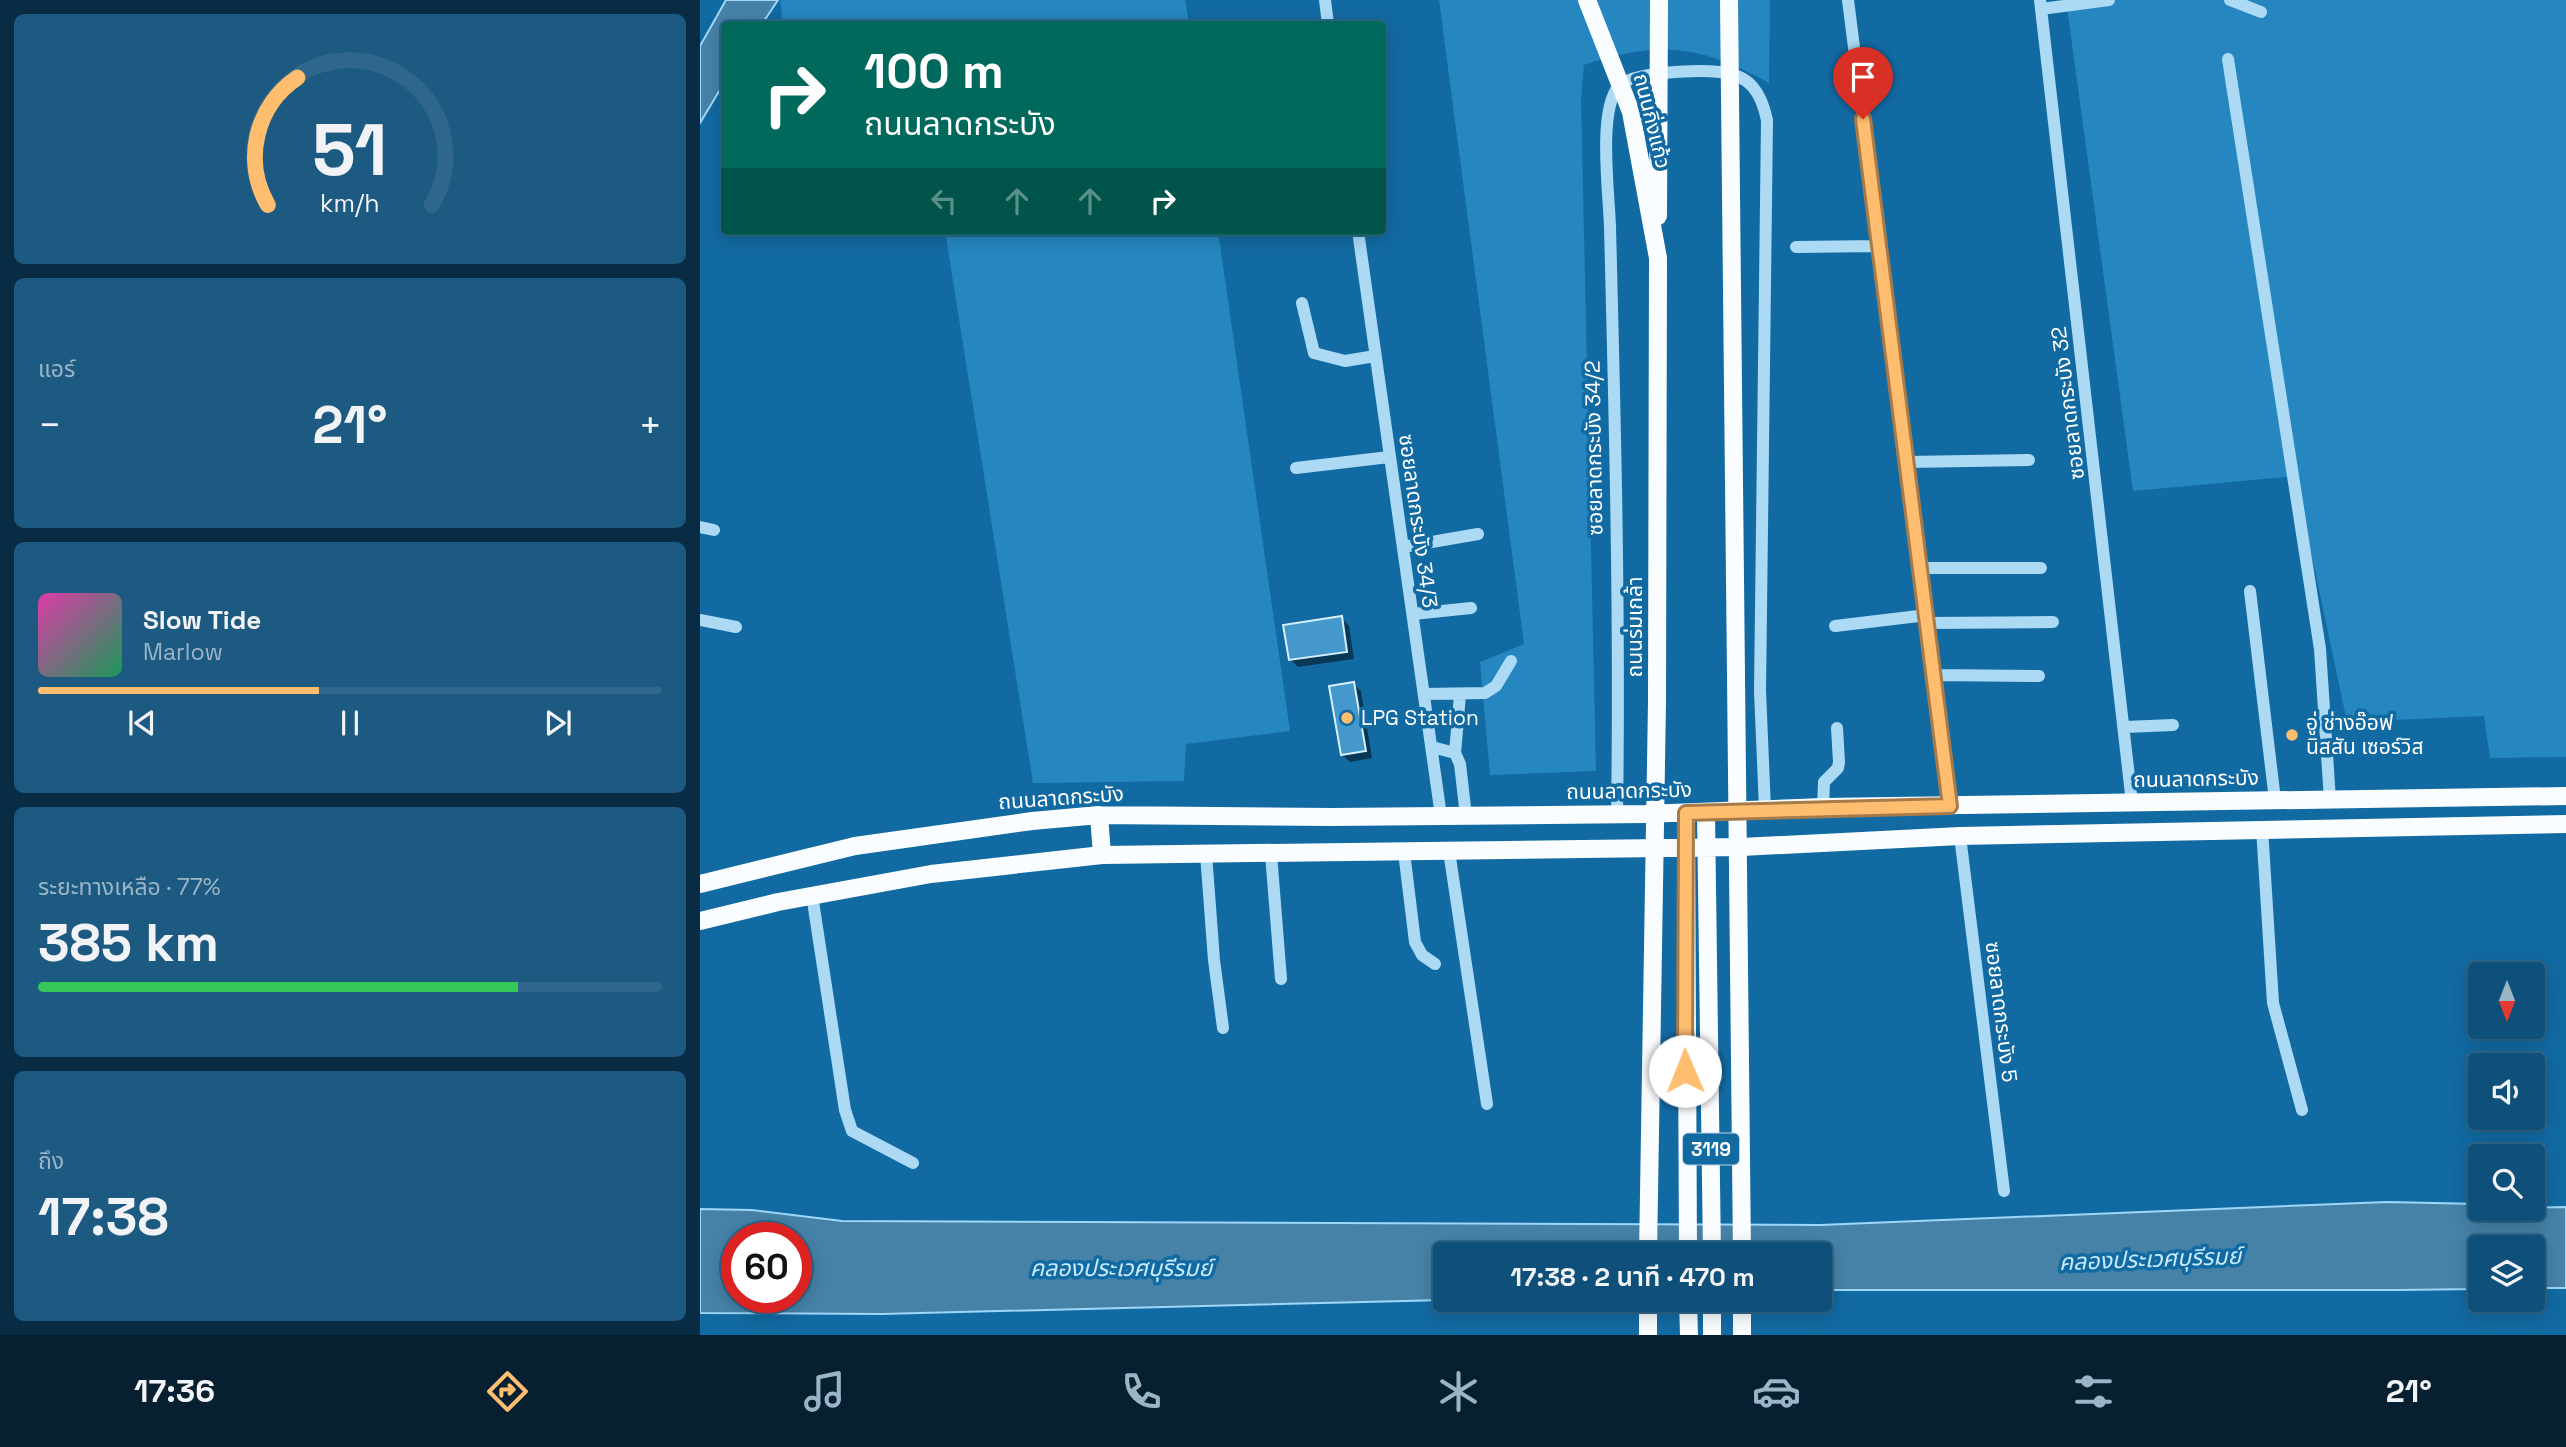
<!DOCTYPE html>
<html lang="th">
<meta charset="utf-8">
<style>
:root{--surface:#0e507a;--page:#1c5a81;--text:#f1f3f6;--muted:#9bb5c7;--line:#2e678b;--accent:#ffbd70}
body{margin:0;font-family:"Space Grotesk","Noto Sans Thai",sans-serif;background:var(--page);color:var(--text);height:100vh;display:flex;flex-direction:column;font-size:26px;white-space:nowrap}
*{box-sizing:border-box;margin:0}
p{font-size:23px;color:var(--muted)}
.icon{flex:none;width:38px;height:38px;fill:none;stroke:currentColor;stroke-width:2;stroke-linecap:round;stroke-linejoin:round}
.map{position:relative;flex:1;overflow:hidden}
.panel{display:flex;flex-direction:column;gap:14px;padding:14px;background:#082c43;width:700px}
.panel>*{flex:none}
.hud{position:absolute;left:21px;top:21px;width:665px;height:214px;border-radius:7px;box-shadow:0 4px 18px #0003,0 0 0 2px var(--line);background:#00695c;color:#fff;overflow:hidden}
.needle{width:46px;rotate:180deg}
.buttons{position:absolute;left:1768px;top:962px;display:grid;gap:14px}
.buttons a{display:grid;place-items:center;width:77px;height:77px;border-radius:7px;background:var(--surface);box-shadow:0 4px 18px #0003,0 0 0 2px var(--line);font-size:35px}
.speed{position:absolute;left:21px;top:1222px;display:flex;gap:14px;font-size:35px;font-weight:700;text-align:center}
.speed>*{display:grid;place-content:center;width:91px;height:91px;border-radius:50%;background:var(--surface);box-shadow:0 4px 18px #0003,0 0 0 2px var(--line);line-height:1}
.speed .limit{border:10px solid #d22;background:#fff;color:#111}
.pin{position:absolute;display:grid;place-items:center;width:60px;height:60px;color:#fff;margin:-72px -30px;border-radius:50% 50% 50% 0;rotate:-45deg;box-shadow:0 0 7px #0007}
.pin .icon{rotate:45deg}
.me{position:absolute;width:77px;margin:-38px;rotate:359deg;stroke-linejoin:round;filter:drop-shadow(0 0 5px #0008)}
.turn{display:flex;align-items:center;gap:24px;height:147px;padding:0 28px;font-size:32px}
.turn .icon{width:91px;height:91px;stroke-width:2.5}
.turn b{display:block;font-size:49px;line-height:60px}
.lanes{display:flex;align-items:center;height:66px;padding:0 28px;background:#0003;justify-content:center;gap:35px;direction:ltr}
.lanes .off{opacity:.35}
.big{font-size:52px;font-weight:600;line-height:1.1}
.panel .tile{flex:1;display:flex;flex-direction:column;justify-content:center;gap:10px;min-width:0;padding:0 24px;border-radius:10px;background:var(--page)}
.panel .dial{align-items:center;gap:0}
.dial svg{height:182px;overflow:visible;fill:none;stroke:var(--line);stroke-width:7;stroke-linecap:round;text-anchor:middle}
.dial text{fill:var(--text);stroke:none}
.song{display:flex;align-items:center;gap:21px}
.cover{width:84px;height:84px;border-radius:10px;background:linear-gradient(135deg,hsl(320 70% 55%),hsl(150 70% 35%))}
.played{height:7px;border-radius:4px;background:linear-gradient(90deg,var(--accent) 45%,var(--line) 45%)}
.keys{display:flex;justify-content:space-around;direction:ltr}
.heat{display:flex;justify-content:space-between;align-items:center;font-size:38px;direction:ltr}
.charge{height:10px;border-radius:5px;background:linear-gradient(90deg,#34c759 77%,var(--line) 0)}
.trip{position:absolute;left:733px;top:1242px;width:399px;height:70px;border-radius:7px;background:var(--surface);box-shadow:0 4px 18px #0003,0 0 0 2px var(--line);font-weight:600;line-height:70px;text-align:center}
.menu{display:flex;height:112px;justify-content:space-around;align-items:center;background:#062031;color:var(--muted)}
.menu .icon{width:49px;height:49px}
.menu .on{color:var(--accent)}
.menu b{font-size:32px;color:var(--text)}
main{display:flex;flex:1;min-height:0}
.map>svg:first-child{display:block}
.green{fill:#2586c0}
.water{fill:#4682a8;stroke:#9ed7f8;stroke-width:2;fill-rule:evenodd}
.shadow{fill:#0007}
.building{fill:#4498cb;stroke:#d5effe;stroke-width:2}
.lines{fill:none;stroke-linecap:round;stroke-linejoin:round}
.minor{stroke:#acdaf5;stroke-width:12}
.major{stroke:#fafdff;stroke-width:18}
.major-bridge{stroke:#fafdff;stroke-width:18}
.route-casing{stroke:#a67b49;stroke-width:18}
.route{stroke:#ffbd70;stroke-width:12}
.poi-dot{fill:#ffbd70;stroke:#126aa2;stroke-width:2.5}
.labels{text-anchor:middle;stroke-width:7;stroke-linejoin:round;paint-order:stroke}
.shield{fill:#126aa2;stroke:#b8d2e3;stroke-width:2}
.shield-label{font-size:19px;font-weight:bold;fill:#fff}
.street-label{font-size:21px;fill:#fff;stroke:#126aa2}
.poi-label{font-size:21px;fill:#fff;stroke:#126aa2;text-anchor:start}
.water-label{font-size:23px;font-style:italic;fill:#c7e9fc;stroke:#126aa2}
</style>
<main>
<section class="panel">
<div class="tile dial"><svg viewBox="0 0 100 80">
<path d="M14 69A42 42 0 1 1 86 69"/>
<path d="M14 69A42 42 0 0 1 27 13" stroke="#ffbd70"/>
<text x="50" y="56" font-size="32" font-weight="700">51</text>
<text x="50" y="72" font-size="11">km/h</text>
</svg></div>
<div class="tile"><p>แอร์</p>
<div class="heat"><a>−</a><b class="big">21°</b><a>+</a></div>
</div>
<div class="tile">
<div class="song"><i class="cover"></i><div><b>Slow Tide</b><p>Marlow</p></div></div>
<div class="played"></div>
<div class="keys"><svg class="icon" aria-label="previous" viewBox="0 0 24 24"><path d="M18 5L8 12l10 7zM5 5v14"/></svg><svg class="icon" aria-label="pause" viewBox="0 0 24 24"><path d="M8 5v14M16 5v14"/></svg><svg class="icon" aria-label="next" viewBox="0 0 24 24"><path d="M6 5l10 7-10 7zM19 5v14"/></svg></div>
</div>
<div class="tile"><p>ระยะทางเหลือ · 77%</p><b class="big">385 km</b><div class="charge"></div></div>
<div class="tile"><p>ถึง</p><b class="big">17:38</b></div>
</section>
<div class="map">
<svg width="1866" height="1335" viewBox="0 0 1866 1335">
<rect width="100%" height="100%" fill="#126aa2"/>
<!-- green -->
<path class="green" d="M80,0H485L489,24H83Z
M739,0H1070L1069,83C1000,45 959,40 884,65L881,100L896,771L790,775L780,662L824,644Z
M1366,0H1866V757L1790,758L1784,716L1647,722L1595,476L1433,491Z
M245,231H518L590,731L486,744L484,781L333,783Z"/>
<!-- water -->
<path class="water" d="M26,0H78L62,24H24V83L0,123V46Z
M1687,1202L1780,1204V1209L1866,1207V1288H1832V1248H1780V1289L1698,1290H1120V1255H746L745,1300L182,1314L0,1313V1209L52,1210L142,1221L1120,1225ZM37,1237H96V1297H37Z"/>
<!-- shadow -->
<path class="shadow" d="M642,618L649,626L654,659L598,667L590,659Z
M653,684L661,691L672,758L650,762L642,755Z"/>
<!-- building -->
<path class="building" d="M642,616L647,652L589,660L583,625Z
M654,682L666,751L641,755L629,686Z"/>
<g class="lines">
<!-- minor -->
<path class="minor" d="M625,0L628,24
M1148,0L1250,806
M1340,0L1432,803
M1530,0L1561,12
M1341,9L1409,0
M1528,59L1620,649L1630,800
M658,231L741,816
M1096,247L1179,246
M602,303L614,353L645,361L675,356
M1207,462L1329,460
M596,468L689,457
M0,527L14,530
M703,547L778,534
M1221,568H1341
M1550,591L1575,800
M713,614L771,608
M0,620L36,627
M1228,623L1353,622
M1135,626L1227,615
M1234,675L1339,676
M724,694L785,693L796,686L811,661
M1425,727L1473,725
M732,747L755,753L760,764L766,816
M755,753L760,695
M1123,807L1124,782L1138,768L1139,762L1137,728
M917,814C920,618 915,422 910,227C909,193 898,112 918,87C931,71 1000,70 1020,72C1050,75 1061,92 1067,120L1060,691L1065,809
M1562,828L1573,1003L1602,1110
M1260,836L1304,1191
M749,851L787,1104
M704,852L715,942L722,955L735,964
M506,854L514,960L523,1028
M571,854L581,979
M112,895L145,1110L152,1131L213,1163"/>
<!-- major -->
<path class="major" d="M957,702L958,258
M986,813L988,1255
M1006,813L1012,1255
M399,815L402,855
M0,884L155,846L332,821L399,815L632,817L945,814L1123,807L1866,796
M0,921L78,902L231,874L402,855L1041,847L1260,836L1866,824
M948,1300V1335
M988,1300L989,1335
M1012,1300V1335
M1042,1300V1335"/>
<!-- major-bridge -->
<path class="major-bridge" d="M887,0L931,112L958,258
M1029,0L1042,1255
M958,216L959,0
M948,1255L957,702"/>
</g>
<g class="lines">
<!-- route casing -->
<g class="route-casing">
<path id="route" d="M985,1071L986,813L1250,806L1163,119"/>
</g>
<!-- route -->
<use href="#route" class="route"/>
</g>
<!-- markers -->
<g class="poi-dot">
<circle cx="647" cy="718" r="7"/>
<circle cx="1592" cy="735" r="7"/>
</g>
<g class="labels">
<!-- shield labels -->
<rect class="shield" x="983" y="1133.5" width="56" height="31" rx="5"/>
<g class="shield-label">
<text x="1011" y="1156">3119</text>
</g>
<!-- street labels -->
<g class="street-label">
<text transform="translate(952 121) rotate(76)" y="7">ถนนกิ่งแก้ว</text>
<text transform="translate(1368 403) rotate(-97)" y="7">ซอยลาดกระบัง 32</text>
<text transform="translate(894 448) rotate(-91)" y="7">ซอยลาดกระบัง 34/2</text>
<text transform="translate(718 521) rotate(82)" y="7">ซอยลาดกระบัง 34/3</text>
<text transform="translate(935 627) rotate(-90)" y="7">ถนนร่มเกล้า</text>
<text transform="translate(1496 779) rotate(-1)" y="7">ถนนลาดกระบัง</text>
<text transform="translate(929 791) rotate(-1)" y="7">ถนนลาดกระบัง</text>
<text transform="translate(361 798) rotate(-4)" y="7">ถนนลาดกระบัง</text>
<text transform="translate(1301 1012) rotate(83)" y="7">ซอยลาดกระบัง 5</text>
</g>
<!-- poi labels -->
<g class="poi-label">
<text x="661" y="725">LPG Station</text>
<text x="1606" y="730">อู่ ช่างอ๊อฟ<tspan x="1606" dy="24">นิสสัน เซอร์วิส</tspan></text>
</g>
<!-- water labels -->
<g class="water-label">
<text transform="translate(1450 1259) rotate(-2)" y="8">คลองประเวศบุรีรมย์</text>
<text x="421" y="1276">คลองประเวศบุรีรมย์</text>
</g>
</g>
</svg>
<div class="buttons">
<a><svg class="needle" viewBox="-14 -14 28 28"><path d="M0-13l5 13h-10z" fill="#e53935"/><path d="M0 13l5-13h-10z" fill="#9bb5c7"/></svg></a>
<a><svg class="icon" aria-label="sound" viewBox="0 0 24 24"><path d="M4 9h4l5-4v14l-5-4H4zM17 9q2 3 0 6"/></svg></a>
<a><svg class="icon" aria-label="search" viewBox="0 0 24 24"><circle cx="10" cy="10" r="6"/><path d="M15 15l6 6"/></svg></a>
<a><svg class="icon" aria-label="layers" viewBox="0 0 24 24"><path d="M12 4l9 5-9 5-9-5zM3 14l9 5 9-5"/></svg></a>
</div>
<div class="speed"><div class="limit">60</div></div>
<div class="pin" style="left:1163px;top:119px;background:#d93025"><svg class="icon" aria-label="arrive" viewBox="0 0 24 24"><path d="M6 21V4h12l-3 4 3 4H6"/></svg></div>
<svg class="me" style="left:985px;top:1071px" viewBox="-20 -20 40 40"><circle r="19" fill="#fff"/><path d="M0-13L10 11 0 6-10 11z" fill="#ffbd70"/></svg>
<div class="trip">17:38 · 2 นาที · 470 m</div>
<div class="hud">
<div class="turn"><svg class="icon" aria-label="right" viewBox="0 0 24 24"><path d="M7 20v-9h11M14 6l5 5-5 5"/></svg><div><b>100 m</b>ถนนลาดกระบัง</div></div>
<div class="lanes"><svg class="icon off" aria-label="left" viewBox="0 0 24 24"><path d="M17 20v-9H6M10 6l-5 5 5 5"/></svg><svg class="icon off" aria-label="ahead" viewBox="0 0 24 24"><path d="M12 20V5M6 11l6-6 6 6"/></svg><svg class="icon off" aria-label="ahead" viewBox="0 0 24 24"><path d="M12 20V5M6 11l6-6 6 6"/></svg><svg class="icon" aria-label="right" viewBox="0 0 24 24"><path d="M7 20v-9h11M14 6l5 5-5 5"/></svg></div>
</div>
</div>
</main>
<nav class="menu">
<b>17:36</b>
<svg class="icon on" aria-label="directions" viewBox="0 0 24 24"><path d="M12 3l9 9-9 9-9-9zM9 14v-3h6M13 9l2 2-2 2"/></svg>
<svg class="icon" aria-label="music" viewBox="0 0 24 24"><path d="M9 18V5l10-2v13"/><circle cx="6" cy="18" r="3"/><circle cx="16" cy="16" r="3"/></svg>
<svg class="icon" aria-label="phone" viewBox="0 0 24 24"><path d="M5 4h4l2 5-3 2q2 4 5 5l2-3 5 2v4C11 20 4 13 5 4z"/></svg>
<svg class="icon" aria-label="climate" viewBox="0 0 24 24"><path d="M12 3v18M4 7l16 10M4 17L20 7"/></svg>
<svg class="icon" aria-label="car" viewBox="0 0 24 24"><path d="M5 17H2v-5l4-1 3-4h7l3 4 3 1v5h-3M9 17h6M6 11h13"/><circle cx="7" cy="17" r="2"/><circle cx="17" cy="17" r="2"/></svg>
<svg class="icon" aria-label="filters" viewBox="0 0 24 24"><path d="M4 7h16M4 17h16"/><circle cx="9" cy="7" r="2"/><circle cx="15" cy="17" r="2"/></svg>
<b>21°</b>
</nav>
